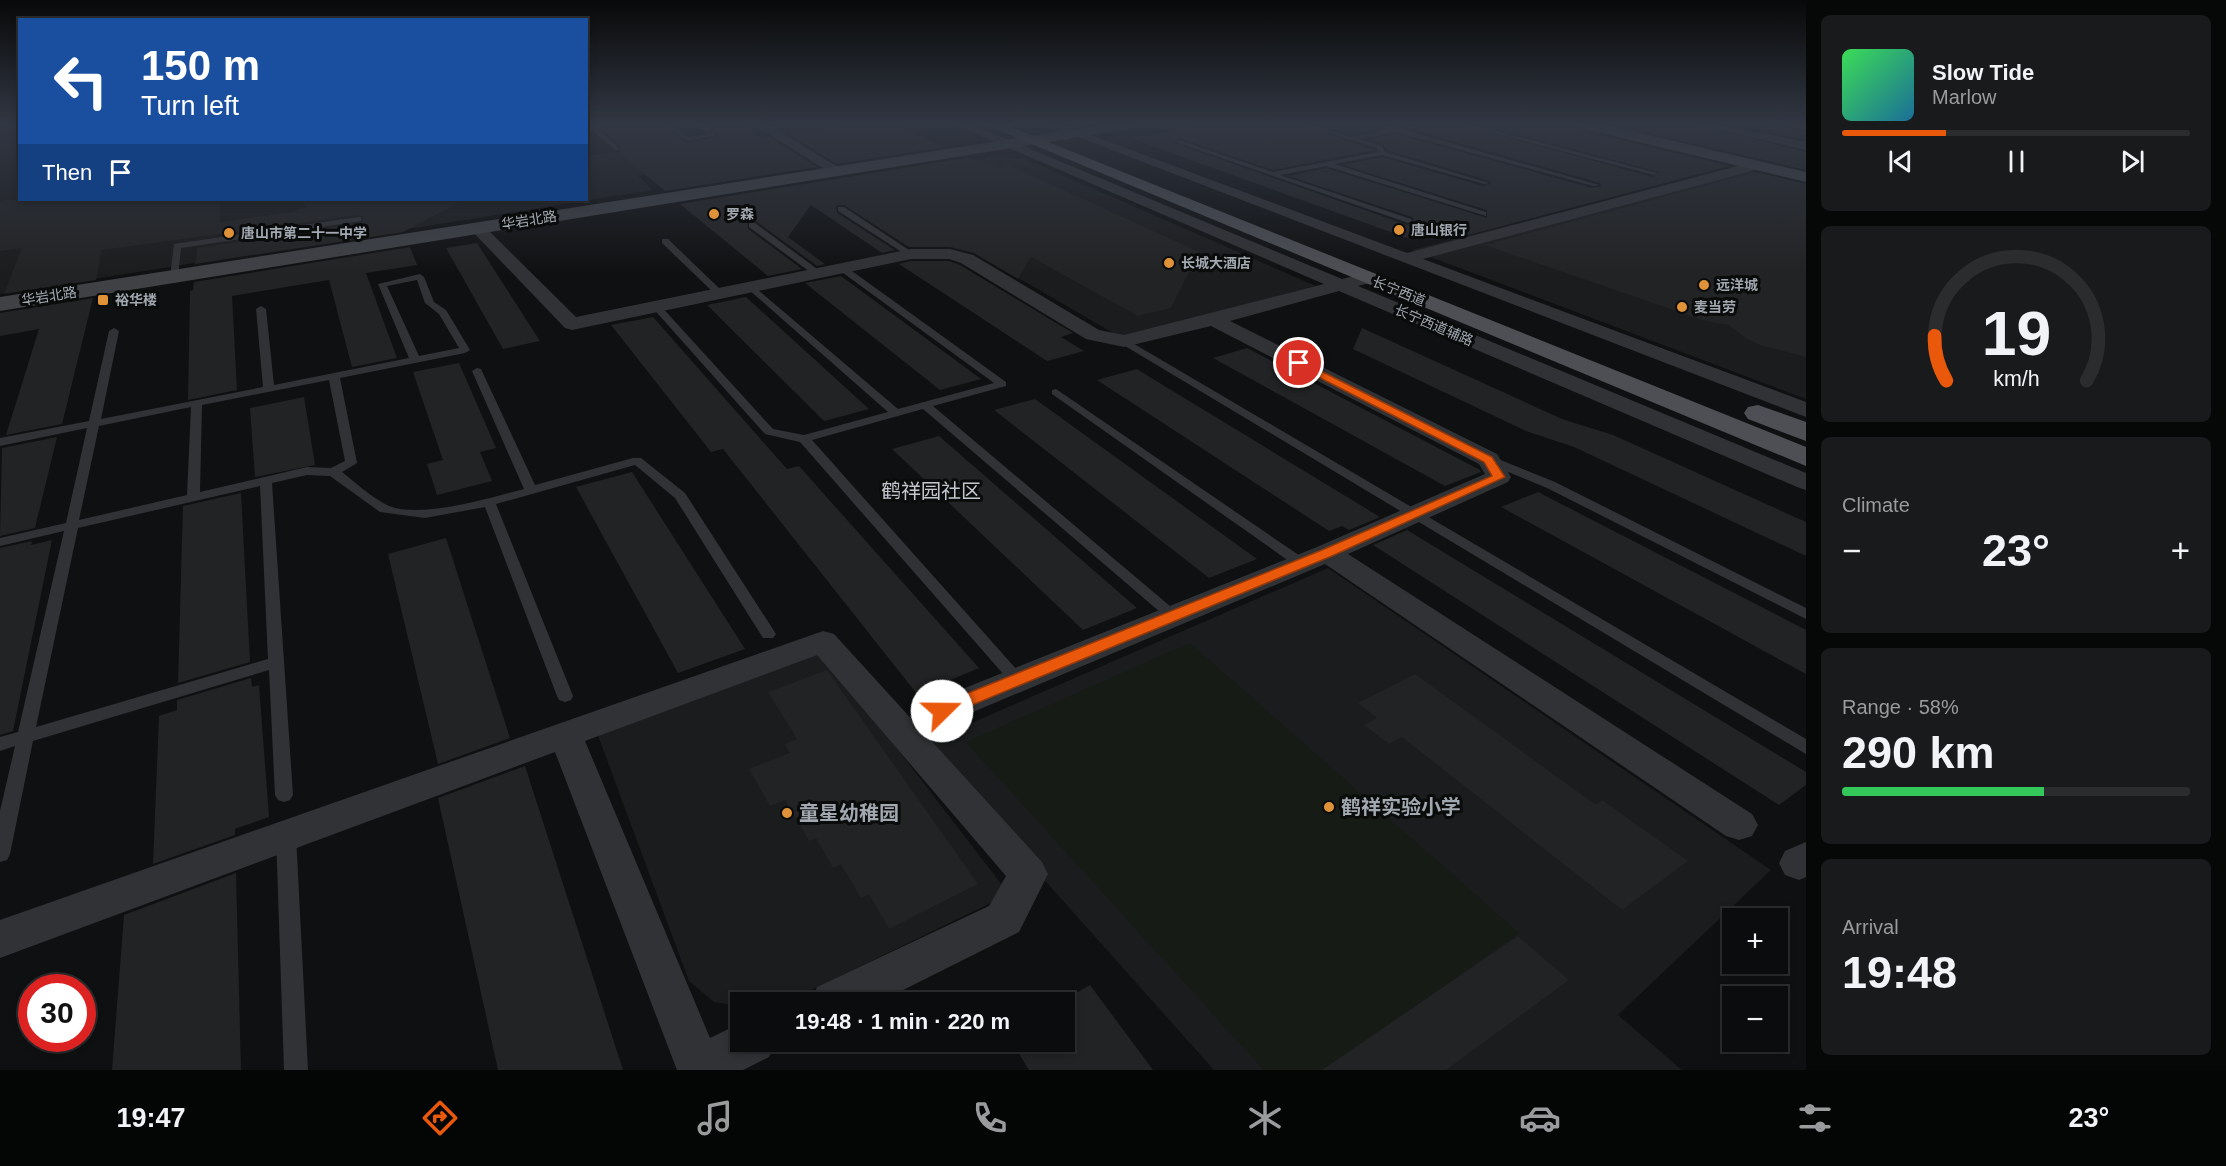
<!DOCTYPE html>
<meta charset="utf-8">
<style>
:root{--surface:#0b0c0d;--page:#191a1b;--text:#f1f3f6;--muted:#9a9b9d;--line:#2b2c2e;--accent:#ea580c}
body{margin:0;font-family:Helvetica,"Noto Sans SC",sans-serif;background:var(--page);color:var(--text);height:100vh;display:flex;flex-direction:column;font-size:22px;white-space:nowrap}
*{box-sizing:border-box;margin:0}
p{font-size:20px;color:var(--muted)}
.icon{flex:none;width:33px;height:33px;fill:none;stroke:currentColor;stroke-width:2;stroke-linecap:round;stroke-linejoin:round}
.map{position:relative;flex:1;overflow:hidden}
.sheet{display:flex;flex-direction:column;gap:15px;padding:15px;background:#060707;width:420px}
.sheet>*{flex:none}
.guide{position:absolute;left:18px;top:18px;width:570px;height:183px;border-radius:0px;box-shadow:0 3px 9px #0003,0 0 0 2px var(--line);background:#1a4fa0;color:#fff;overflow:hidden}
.controls{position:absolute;left:1722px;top:908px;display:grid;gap:12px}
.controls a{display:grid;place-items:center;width:66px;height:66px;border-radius:0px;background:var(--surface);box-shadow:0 3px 9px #0003,0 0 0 2px var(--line);font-size:30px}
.speed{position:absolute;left:18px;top:974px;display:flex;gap:12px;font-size:30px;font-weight:700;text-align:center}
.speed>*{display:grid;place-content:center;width:78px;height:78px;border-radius:50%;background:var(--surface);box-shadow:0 3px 9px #0003,0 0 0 2px var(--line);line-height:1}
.speed .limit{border:9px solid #d22;background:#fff;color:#111}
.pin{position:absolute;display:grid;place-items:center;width:51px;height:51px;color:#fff;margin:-26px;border:3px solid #fff;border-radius:50%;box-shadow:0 2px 6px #0007}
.me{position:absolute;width:66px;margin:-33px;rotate:68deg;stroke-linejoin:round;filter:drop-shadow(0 0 4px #0008)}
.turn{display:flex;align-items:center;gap:21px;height:126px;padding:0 24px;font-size:27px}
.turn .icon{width:78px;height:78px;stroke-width:2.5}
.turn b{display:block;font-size:42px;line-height:51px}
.then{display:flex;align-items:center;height:57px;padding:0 24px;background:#0003;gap:12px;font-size:22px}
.big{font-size:45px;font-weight:600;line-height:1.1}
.sheet .widget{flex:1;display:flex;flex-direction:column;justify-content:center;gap:9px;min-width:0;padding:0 21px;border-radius:9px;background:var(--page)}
.sheet .dial{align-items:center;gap:0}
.dial svg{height:156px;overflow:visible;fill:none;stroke:var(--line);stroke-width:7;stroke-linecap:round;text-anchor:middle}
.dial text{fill:var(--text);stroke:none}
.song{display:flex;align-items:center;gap:18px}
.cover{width:72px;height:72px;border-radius:9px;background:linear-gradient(135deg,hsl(130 70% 55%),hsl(200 70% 35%))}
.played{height:6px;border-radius:3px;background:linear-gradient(90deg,var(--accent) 30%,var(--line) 30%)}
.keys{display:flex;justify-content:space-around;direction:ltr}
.heat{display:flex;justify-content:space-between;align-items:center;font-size:33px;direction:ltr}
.charge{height:9px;border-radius:4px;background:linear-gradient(90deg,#34c759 58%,var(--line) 0)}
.trip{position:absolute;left:730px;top:992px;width:345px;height:60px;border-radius:0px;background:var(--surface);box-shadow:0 3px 9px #0003,0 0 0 2px var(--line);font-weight:600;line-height:60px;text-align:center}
.tabs{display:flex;height:96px;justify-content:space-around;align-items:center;background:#040505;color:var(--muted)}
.tabs .icon{width:42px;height:42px}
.tabs .on{color:var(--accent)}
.tabs b{font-size:27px;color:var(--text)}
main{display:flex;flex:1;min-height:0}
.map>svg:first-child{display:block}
.built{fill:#1b1c1d}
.green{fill:#161b16}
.building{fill:#222324}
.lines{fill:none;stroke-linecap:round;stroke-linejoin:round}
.lane{fill:#313235;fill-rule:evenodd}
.street{fill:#313235;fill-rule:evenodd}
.secondary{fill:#3f4145;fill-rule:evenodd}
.primary{fill:#4d4f54;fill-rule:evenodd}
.route{fill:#ea580c;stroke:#983908;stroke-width:1.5}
.poi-dot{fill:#e09238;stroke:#0a0b0b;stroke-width:2}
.labels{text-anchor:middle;stroke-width:6;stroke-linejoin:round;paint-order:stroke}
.far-poi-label{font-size:14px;font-weight:bold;fill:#a2a8b0;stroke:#0a0b0b;text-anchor:start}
.far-street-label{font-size:14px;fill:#a2a8b0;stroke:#0a0b0b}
.quarter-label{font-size:20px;fill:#c2c6cd;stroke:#0a0b0b}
.near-poi-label{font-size:20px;font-weight:bold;fill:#a2a8b0;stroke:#0a0b0b;text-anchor:start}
</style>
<main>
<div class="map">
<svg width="1806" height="1070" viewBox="0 0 1806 1070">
<rect width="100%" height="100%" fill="#0f1011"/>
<!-- built -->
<path class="built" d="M0,125H19L20,200H586L587,156L629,150L657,173L638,176L653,190L0,294Z
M988,157L1023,158L1316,286L1120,337L963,246L899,171Z
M1738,168L1806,184V399L1412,250Z
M1328,568L1771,870L1618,1015L1682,1070H1214L923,744Z
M822,651L1009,894L795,998L776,1002H741V1006L714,1002L689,981L597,733Z"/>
<!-- green -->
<path class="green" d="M1190,643L1519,933L1324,1070H1264L966,742Z"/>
<!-- building -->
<path class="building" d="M597,125H664L687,143L719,136L708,125H742L763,138L769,137L817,167L665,191L618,152L621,150L620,146Z
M853,125H897L944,147L837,164L789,134Z
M1205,125H1301L1375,150L1273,170L1179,138L1171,142L1407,225L1414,222L1412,217L1289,176L1326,168L1487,218V210L1343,165L1382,157L1483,186L1491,184L1490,181L1387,150L1383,144L1368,140L1396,134L1592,188L1601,186L1600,183L1414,130L1423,129L1425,125H1461L1653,177L1659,172L1484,125H1576L1579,130L1729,166L1461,237L1441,230L1407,238L1130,138Z
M1321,125H1367L1379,129L1351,135Z
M1616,125H1696L1806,152V170Z
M1734,125L1788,128L1806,132V140Z
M966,158L999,167L1009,165L1199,252L1171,308L1138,316L1031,257L1018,279L974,253L950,247H909L844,205H836L837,213L895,250L882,253L811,205L788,237L825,264L817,266L756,221H747L748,229L802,269L768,276L680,204Z
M1756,172L1806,184V357L1760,345L1745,338L1729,325L1705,321L1485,245Z
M7,200H220V222L298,211V209L305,208L303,200H464L403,232L195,264L197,248L361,223L363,217L358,215L102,250L96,280L4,294L22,248L0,251V202Z
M477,243L540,341L503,349L446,248Z
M410,247L417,265L366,273L397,358L352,367L329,280L232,296L237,390L188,400L190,291L193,290L194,282Z
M911,261H949L960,265L1073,333L1061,337L1084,351L1047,361L899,264Z
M841,276L981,379L940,390L805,283Z
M746,297L869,409L824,421L707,305Z
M93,298L62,424L6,435L39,329L0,336V313Z
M653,317L787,469L799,466L979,668L917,694L723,449L711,452L611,325Z
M1362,328L1562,419L1613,435L1806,522V556L1574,447L1526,431L1353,349Z
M1247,348L1480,470L1481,472L1445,486L1213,358Z
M459,363L496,448L480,452L492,481L437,495L427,464L443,460L413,372Z
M1137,369L1153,379L1380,517L1349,530L1342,526L1329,531L1097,380Z
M304,397L315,465L255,477L250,408Z
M1035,399L1257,559L1209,578L994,410Z
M939,436L1137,608L1083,630L892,449Z
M57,437L35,528L0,536L2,448Z
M632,472L745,649L678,673L576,487Z
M1538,492L1806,630V674L1501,507Z
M241,493L250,662L178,683L183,506Z
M1407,530L1806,772V785L1779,805L1373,545Z
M446,538L510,738L438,764L388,554Z
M52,540L13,731L0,735V548L32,541L31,545Z
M827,670L978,884L889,929L869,894L861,898L841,864L833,868L816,838L809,841L785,800L770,806L749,769L790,753L785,744L797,739L768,692Z
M1415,674L1596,805L1602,800L1688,861L1622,910L1402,737L1389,744L1364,725L1377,718L1358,703Z
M251,678L252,687L259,685L269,817L235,829V835L153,864L159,716L177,710V700Z
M525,766L623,1070H498L438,798Z
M236,873L241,1070H112L124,915Z
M1518,936L1569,980L1446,1070H1322Z
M1090,985L1153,1070H1029L1011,1041H1065V1002H1060Z"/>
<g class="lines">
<!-- lane -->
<path class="lane" d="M586,125H593L619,148V150H615Z
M666,125H673L688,137L709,134L697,125H704L717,135L687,141Z
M1303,125H1313L1351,137L1388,129L1376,125L1396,128L1423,125L1404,130L1599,185L1593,186L1396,132L1359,139L1382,146L1385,152L1489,183L1484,184L1382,155L1334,164L1486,212V216L1326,166L1280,175L1411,219L1412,221L1408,223L1173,141L1178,140L1273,172L1378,152L1377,148Z
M1463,125H1474L1657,173L1654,175Z
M1787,125L1806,126V130Z
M838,207H844L915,254L908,256L838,211Z
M358,217H361V221L181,248L178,277L174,280L170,277L174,244Z
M749,223H755L820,271V275H814L749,227Z
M662,239H668L722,291V295H716L662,243Z
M839,266H845L1006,382V386L933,406L1177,612L1179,615L1177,618H1167L923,409L812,440L1026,680L1024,684H1012L800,442L765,434L651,306L659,304L773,429L804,435L888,412L748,289V285L751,284L898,409L994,383L839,270Z
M420,274L424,277L434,302L446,310L470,350L465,353L340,378L357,463L342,472C356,483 371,497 387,505C418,520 492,497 524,489L472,371L477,368L481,369L535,485L633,458H641L685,493L776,634L773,638H763L675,498L635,465L496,504L573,696L571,700L565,702L559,700L557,696L485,507L425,518L380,512L330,476L307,475L272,483L293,795L290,800L284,802L278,800L275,795L269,670L33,741L10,854L7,860L0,862V811L15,746L0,751V737L18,732L64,531L0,546V538L66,523L87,428L0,446V438L89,421L109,331L114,328L119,331L101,419L263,387L256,309L261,306L266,309L274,385L409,358L378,284ZM417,280L425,303L439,314L459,348L419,356L387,286ZM329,380L345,461L331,468L307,467L200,492L202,405ZM191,407L187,495L79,520L99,426ZM260,486L268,659L36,727L78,528Z
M1124,338L1806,739V754L1120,343L1119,341Z
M1056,389L1306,560L1308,563L1306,566H1296L1052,394V390Z
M1488,455L1555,482L1806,608V619L1547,488L1484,462L1482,459Z
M286,827L293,829L296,835L308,1070H284L276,835L279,829Z"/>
<!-- street -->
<path class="street" d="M754,125H769L846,172L844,175H834Z
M956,125H973L1342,279L1368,273L1374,274L1377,278L1374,282L1358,286L1806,473V490L1797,487L1339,291L1230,321L1497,454L1511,477L1508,482L1348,554L1752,814L1758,825L1752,836L1739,840L1726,836L1325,564L954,720L942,723L930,720L925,711L930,702L1317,547L1485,474L1479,464L1211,326L1124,347L1086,339L961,263L949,259H911L572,330L565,328L470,229L478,224L484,226L576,317L911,249H950L973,255L1099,330L1124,335L1324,284Z
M1047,125H1064L1407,253L1753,162H1763V168L1423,259L1806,402V417Z
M1698,125H1722L1806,142V150Z
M823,631L834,634L1042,862L1048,874L1019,932L879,1002H811L817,987L989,906L1006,876L817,655L585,741L710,1038L741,1023V1041H776L769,1057L743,1070H677L555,752L0,958V920Z
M1806,842V877L1799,880L1785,875L1779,863L1785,851Z"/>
<!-- secondary -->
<path class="secondary" d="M1101,125H1137L1130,129L0,311V297Z
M1578,125H1605L1806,172V182L1580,128Z"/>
<!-- primary -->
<path class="primary" d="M986,125H1006L1806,447V466Z
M1758,405L1806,422V441L1748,419L1744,413L1748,407Z"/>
</g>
<!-- sky -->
<linearGradient id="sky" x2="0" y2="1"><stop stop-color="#080909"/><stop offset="0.45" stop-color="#313743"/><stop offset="1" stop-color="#313743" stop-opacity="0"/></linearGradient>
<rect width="1806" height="275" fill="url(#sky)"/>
<!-- route -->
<path class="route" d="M1299,360L1492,457L1505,477L1332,556L948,715H936L934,711L936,706L1322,550L1492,476L1484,462L1295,365V361Z"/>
<!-- markers -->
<g class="poi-dot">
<circle cx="714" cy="214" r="6"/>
<circle cx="1399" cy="230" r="6"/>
<circle cx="229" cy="233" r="6"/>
<circle cx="1169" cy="263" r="6"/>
<circle cx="1704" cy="285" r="6"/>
<rect x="97" y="294" width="12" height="12" rx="3"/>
<circle cx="1682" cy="307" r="6"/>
<circle cx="1329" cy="807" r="6"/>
<circle cx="787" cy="813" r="6"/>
</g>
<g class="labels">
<!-- far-poi labels -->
<g class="far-poi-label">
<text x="726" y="219">罗森</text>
<text x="1411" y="235">唐山银行</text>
<text x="241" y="238">唐山市第二十一中学</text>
<text x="1181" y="268">长城大酒店</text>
<text x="1716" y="290">远洋城</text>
<text x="115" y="305">裕华楼</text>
<text x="1694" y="312">麦当劳</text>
</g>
<!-- far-street labels -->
<g class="far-street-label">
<text transform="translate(529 220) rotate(-9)" y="5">华岩北路</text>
<text transform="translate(1399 291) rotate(22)" y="5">长宁西道</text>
<text transform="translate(49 296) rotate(-9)" y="5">华岩北路</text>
<text transform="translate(1434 325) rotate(23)" y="5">长宁西道辅路</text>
</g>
<!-- quarter labels -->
<g class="quarter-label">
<text x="931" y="498">鹤祥园社区</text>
</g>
<!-- near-poi labels -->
<g class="near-poi-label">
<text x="1341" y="814">鹤祥实验小学</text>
<text x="799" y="820">童星幼稚园</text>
</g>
</g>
</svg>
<div class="controls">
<a>+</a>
<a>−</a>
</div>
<div class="speed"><div class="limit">30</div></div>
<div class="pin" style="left:1299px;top:363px;background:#d93025"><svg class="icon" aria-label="arrive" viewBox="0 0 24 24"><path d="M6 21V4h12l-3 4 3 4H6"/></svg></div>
<svg class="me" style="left:942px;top:711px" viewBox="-20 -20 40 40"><circle r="19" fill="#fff"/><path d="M0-13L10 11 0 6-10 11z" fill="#ea580c"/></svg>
<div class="trip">19:48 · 1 min · 220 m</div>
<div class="guide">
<div class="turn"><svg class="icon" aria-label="left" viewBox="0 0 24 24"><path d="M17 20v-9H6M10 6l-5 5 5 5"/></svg><div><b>150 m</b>Turn left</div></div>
<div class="then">Then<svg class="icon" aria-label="arrive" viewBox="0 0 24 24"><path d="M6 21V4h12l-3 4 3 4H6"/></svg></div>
</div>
</div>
<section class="sheet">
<div class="widget">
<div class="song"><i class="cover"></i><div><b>Slow Tide</b><p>Marlow</p></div></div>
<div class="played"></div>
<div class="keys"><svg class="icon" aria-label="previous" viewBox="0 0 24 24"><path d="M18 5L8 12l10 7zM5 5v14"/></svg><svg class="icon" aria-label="pause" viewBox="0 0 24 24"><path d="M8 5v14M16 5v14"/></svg><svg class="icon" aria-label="next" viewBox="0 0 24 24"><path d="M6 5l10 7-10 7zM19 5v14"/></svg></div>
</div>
<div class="widget dial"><svg viewBox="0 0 100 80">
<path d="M14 69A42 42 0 1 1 86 69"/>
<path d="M14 69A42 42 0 0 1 8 46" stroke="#ea580c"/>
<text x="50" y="56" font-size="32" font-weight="700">19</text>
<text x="50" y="72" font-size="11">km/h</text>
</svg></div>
<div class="widget"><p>Climate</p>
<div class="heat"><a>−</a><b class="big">23°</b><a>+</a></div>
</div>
<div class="widget"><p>Range · 58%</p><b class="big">290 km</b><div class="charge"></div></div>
<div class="widget"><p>Arrival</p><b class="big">19:48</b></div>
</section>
</main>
<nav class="tabs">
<b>19:47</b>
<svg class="icon on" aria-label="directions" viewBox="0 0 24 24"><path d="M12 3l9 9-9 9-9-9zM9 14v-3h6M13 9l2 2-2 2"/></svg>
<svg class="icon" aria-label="music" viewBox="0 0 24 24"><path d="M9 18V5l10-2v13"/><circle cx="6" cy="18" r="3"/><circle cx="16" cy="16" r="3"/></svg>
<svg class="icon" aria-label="phone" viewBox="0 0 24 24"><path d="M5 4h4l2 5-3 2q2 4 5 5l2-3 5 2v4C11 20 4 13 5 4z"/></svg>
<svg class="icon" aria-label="climate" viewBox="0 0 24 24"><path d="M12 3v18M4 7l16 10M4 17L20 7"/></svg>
<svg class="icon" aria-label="car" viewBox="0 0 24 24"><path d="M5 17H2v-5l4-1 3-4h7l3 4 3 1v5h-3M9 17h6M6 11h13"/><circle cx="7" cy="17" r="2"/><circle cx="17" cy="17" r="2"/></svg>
<svg class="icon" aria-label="filters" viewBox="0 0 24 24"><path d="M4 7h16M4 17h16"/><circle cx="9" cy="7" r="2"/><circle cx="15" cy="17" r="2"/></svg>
<b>23°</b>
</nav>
